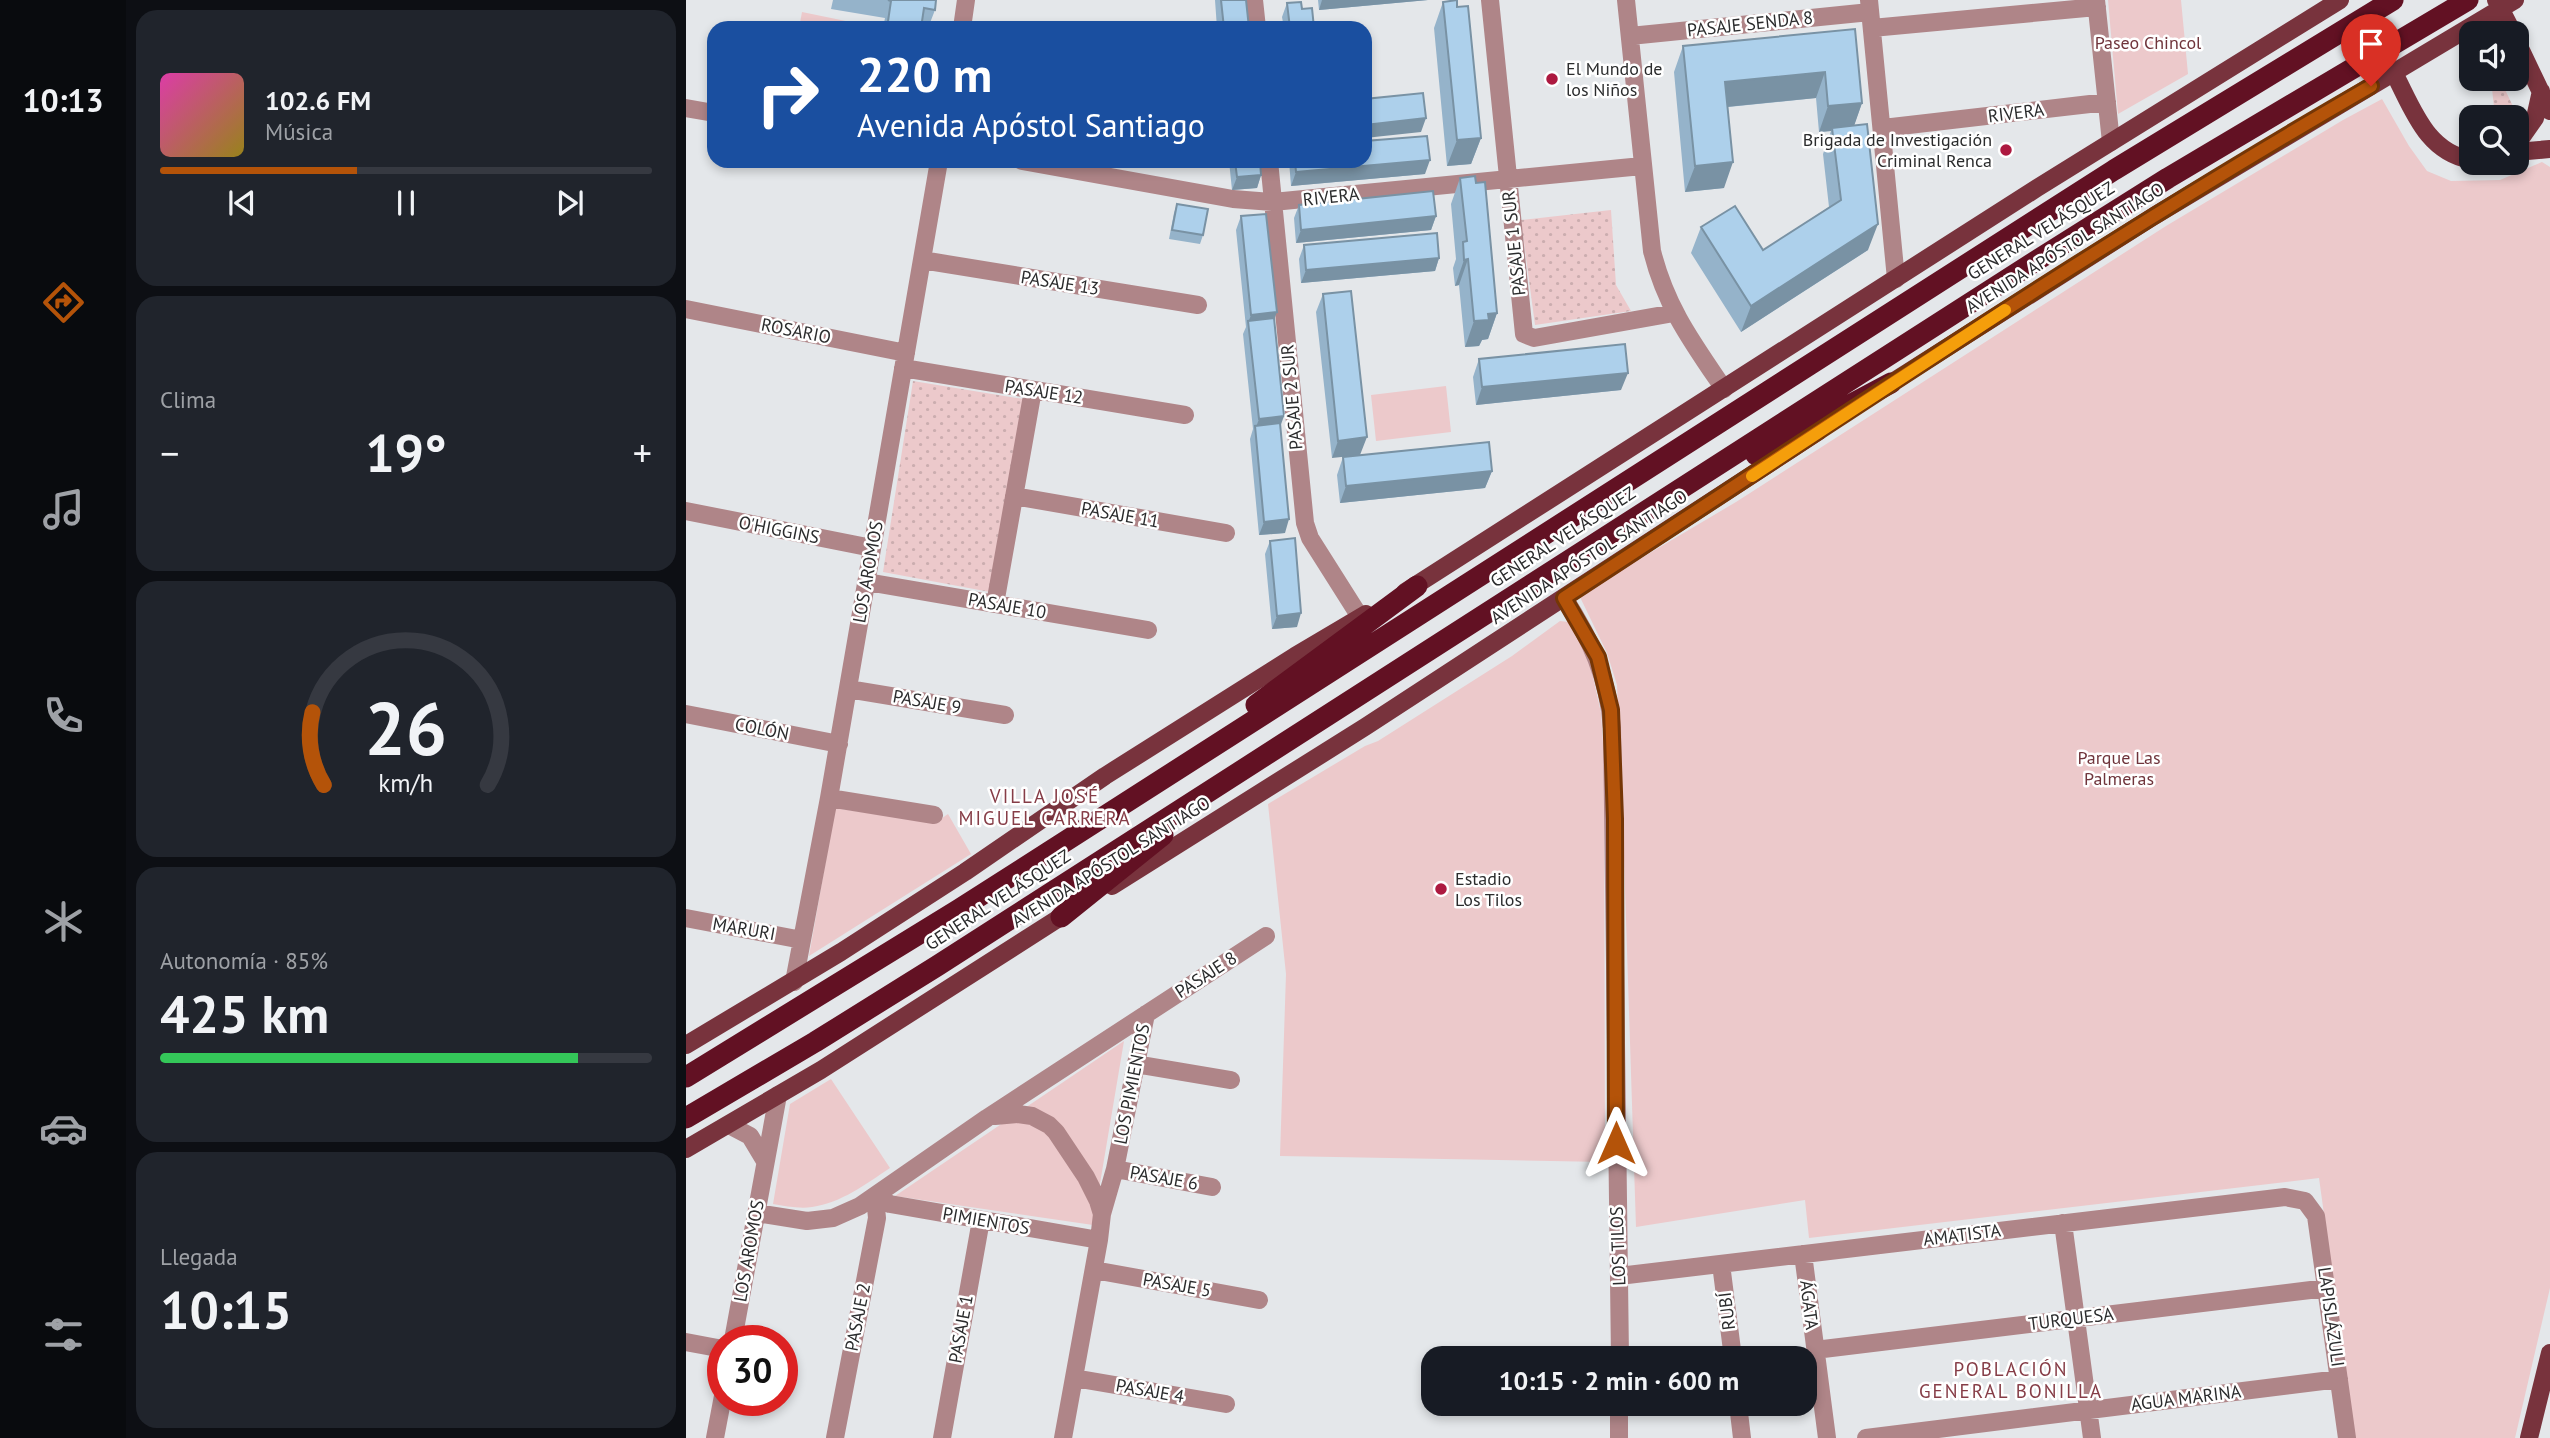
<!DOCTYPE html>
<html lang="es">
<meta charset="utf-8">
<style>
:root{--surface:#171b24;--page:#20242c;--text:#f1f3f6;--muted:#9ea1a6;--line:#363941;--accent:#b45309}
body{margin:0;font-family:"PT Sans",sans-serif;background:var(--page);color:var(--text);height:100vh;display:flex;flex-direction:column;font-size:26px;white-space:nowrap}
*{box-sizing:border-box;margin:0}
p{font-size:23px;color:var(--muted)}
.icon{flex:none;width:38px;height:38px;fill:none;stroke:currentColor;stroke-width:2;stroke-linecap:round;stroke-linejoin:round}
.map{position:relative;flex:1;overflow:hidden}
.details{display:flex;flex-direction:column;gap:10px;padding:10px;background:#0d0f14;width:560px}
.details>*{flex:none}
.banner{position:absolute;left:21px;top:21px;width:665px;height:147px;border-radius:21px;box-shadow:0 4px 10px #0003;background:#1a4fa0;color:#fff;overflow:hidden}
.fabs{position:absolute;left:1773px;top:21px;display:grid;gap:14px}
.fabs a{display:grid;place-items:center;width:70px;height:70px;border-radius:14px;background:var(--surface);box-shadow:0 4px 10px #0003;font-size:35px}
.speed{position:absolute;left:21px;top:1325px;display:flex;gap:14px;font-size:35px;font-weight:700;text-align:center}
.speed>*{display:grid;place-content:center;width:91px;height:91px;border-radius:50%;background:var(--surface);box-shadow:0 4px 10px #0003;line-height:1}
.speed .limit{border:10px solid #d22;background:#fff;color:#111}
.pin{position:absolute;display:grid;place-items:center;width:60px;height:60px;color:#fff;margin:-72px -30px;border-radius:50% 50% 50% 0;rotate:-45deg;box-shadow:0 0 7px #0007}
.pin .icon{rotate:45deg}
.me{position:absolute;width:77px;margin:-38px;rotate:0deg;stroke-linejoin:round;filter:drop-shadow(0 0 5px #0008)}
.turn{display:flex;align-items:center;gap:24px;height:147px;padding:0 35px;font-size:32px}
.turn .icon{width:91px;height:91px;stroke-width:2.5}
.turn b{display:block;font-size:49px;line-height:60px}
.big{font-size:52px;font-weight:700;line-height:1.1}
.details .tile{flex:1;display:flex;flex-direction:column;justify-content:center;gap:10px;min-width:0;padding:0 24px;border-radius:21px;background:var(--page)}
.details .dial{align-items:center;gap:0}
.dial svg{height:182px;overflow:visible;fill:none;stroke:var(--line);stroke-width:7;stroke-linecap:round;text-anchor:middle}
.dial text{fill:var(--text);stroke:none}
.song{display:flex;align-items:center;gap:21px}
.cover{width:84px;height:84px;border-radius:10px;background:linear-gradient(135deg,hsl(320 70% 55%),hsl(50 70% 35%))}
.played{height:7px;border-radius:4px;background:linear-gradient(90deg,var(--accent) 40%,var(--line) 40%)}
.keys{display:flex;justify-content:space-around;direction:ltr}
.heat{display:flex;justify-content:space-between;align-items:center;font-size:38px;direction:ltr}
.charge{height:10px;border-radius:5px;background:linear-gradient(90deg,#34c759 85%,var(--line) 0)}
.trip{position:absolute;left:735px;top:1346px;width:396px;height:70px;border-radius:21px;background:var(--surface);box-shadow:0 4px 10px #0003;font-weight:700;line-height:70px;text-align:center}
main{display:flex;flex:1;min-height:0}
.menu{display:flex;flex-direction:column;width:126px;justify-content:space-around;align-items:center;background:#090b0e;color:var(--muted)}
.menu .icon{width:49px;height:49px}
.menu .current{color:var(--accent)}
.menu b{font-size:32px;color:var(--text)}
.map>svg:first-child{display:block}
.grass{fill:url(#grass-dots)}
.park{fill:#ecc9cb}
.lines{fill:none;stroke-linecap:round;stroke-linejoin:round}
.minor{stroke:#af8588;stroke-width:18}
.major{stroke:#78333d;stroke-width:18}
.highway{stroke:#621123;stroke-width:21}
.wall{fill:#95b3ca}
.shaded-wall{fill:#7992a4}
.building{fill:#add0eb;stroke:#7992a4;stroke-width:2}
.route-casing{stroke:#753606;stroke-width:18}
.route{stroke:#b45309;stroke-width:12}
.slow{stroke:#f59e0b;stroke-width:12}
.poi-dot{fill:#ad1940;stroke:#fff;stroke-width:2.5}
.labels{text-anchor:middle;stroke-width:5;stroke-linejoin:round;paint-order:stroke}
.street-label{font-size:18px;fill:#2b2c2d;stroke:#fff}
.park-label{font-size:18px;fill:#6f343b;stroke:#fff}
.poi-label{font-size:18px;fill:#2b2c2d;stroke:#fff;text-anchor:start}
.neighbourhood-label{font-size:19px;letter-spacing:2px;fill:#863d47;stroke:#fff}
</style>
<main>
<nav class="menu">
<b>10:13</b>
<svg class="icon current" aria-label="directions" viewBox="0 0 24 24"><path d="M12 3l9 9-9 9-9-9zM9 14v-3h6M13 9l2 2-2 2"/></svg>
<svg class="icon" aria-label="music" viewBox="0 0 24 24"><path d="M9 18V5l10-2v13"/><circle cx="6" cy="18" r="3"/><circle cx="16" cy="16" r="3"/></svg>
<svg class="icon" aria-label="phone" viewBox="0 0 24 24"><path d="M5 4h4l2 5-3 2q2 4 5 5l2-3 5 2v4C11 20 4 13 5 4z"/></svg>
<svg class="icon" aria-label="climate" viewBox="0 0 24 24"><path d="M12 3v18M4 7l16 10M4 17L20 7"/></svg>
<svg class="icon" aria-label="car" viewBox="0 0 24 24"><path d="M5 17H2v-5l4-1 3-4h7l3 4 3 1v5h-3M9 17h6M6 11h13"/><circle cx="7" cy="17" r="2"/><circle cx="17" cy="17" r="2"/></svg>
<svg class="icon" aria-label="filters" viewBox="0 0 24 24"><path d="M4 7h16M4 17h16"/><circle cx="9" cy="7" r="2"/><circle cx="15" cy="17" r="2"/></svg>
</nav>
<section class="details">
<div class="tile">
<div class="song"><i class="cover"></i><div><b>102.6 FM</b><p>Música</p></div></div>
<div class="played"></div>
<div class="keys"><svg class="icon" aria-label="previous" viewBox="0 0 24 24"><path d="M18 5L8 12l10 7zM5 5v14"/></svg><svg class="icon" aria-label="pause" viewBox="0 0 24 24"><path d="M8 5v14M16 5v14"/></svg><svg class="icon" aria-label="next" viewBox="0 0 24 24"><path d="M6 5l10 7-10 7zM19 5v14"/></svg></div>
</div>
<div class="tile"><p>Clima</p>
<div class="heat"><a>−</a><b class="big">19°</b><a>+</a></div>
</div>
<div class="tile dial"><svg viewBox="0 0 100 80">
<path d="M14 69A42 42 0 1 1 86 69"/>
<path d="M14 69A42 42 0 0 1 9 37" stroke="#b45309"/>
<text x="50" y="56" font-size="32" font-weight="700">26</text>
<text x="50" y="72" font-size="11">km/h</text>
</svg></div>
<div class="tile"><p>Autonomía · 85%</p><b class="big">425 km</b><div class="charge"></div></div>
<div class="tile"><p>Llegada</p><b class="big">10:15</b></div>
</section>
<div class="map">
<svg width="1864" height="1438" viewBox="0 0 1864 1438">
<defs>
<pattern id="grass-dots" width="8" height="8" patternUnits="userSpaceOnUse" patternTransform="scale(1.75)"><rect width="8" height="8" fill="#ecc9cb"/><path d="M2 2h.1M6 6h.1" fill="none" stroke="#cbadaf" stroke-width="1.8" stroke-linecap="round"/></pattern>
</defs>
<rect width="100%" height="100%" fill="#e4e7ea"/>
<!-- grass -->
<path class="grass" d="M1805,79H1814L1834,121L1831,123L1830,117H1809Z
M925,210L930,285L945,311L849,325L835,220Z
M227,381L337,399L304,592L197,572Z"/>
<!-- park -->
<path class="park" d="M1422,0H1495L1502,74L1432,114Z
M116,12L184,26L183,28H113Z
M1696,99L1723,146L1741,171L1765,181L1814,180L1856,162L1864,167V1288L1829,1438H1669L1633,1178L1123,1238L1119,1200L950,1227L936,796L931,685L921,653L893,595L1050,502L1480,226L1657,120Z
M760,386L765,432L690,441L685,395Z
M874,621L882,622L903,659L915,713L918,759L919,1162L594,1156L600,974L582,804L679,746L692,741L826,656Z
M149,808L249,823L262,814L285,854L123,956Z
M438,1041L407,1225L209,1196Z
M145,1079L204,1168C180,1184 155,1203 126,1207C114,1209 99,1206 87,1204L104,1104Z"/>
<g class="lines">
<!-- minor -->
<path class="minor" d="M568,0L571,28
M804,0L838,334L848,338L988,313
M940,0L966,251C980,307 1006,342 1038,389
M1183,0L1210,279
M1410,0L1425,142
M276,28L280,0
M1186,28L1411,7
M944,36L1184,12
M0,108L28,113
M1197,128L1421,102
M336,161L547,199L587,202L956,166
M583,161L619,523L624,538L674,617
M236,260L512,305
M0,309L220,353
M217,368L499,415
M328,496L540,533
M0,511L186,548
M181,582L462,630
M878,598C905,639 922,678 926,728L934,1358
M309,604L347,390
M162,689L319,715
M0,714L153,744
M143,798L248,815
M0,918L116,940
M108,982L143,798L253,161
M450,1064L545,1080
M309,1116L332,1114L346,1116L363,1125L370,1132L400,1177L412,1201L416,1214L413,1240L377,1438
M43,1125L64,1136L79,1161
M429,1169L526,1187
M189,1197L204,1204L413,1240
M70,1213L121,1221L147,1218L174,1206L301,1118L580,936
M416,1214L429,1169L460,1014
M1377,1223L1406,1438
M1117,1254L1141,1438
M1035,1264L1047,1358
M408,1270L573,1300
M933,1276L1599,1197L1619,1201L1630,1216L1661,1438
M47,1340L92,1095
M0,1342L37,1349
M1129,1350L1641,1288
M388,1378L540,1404
M1052,1404L1056,1438
M29,1438L37,1396
M149,1438L191,1218L189,1197
M256,1438L295,1220
M933,1438V1404
M1180,1438L1653,1379"/>
<!-- major -->
<path class="major" d="M1810,0L1827,33
M1830,40L1864,111
M1708,73C1727,109 1740,152 1785,160
M1830,145L1849,118L1855,91
M1830,152L1864,149
M1194,390L1468,216L1829,0
M719,592L1351,188L1654,0
M426,886L679,727L1133,431
M0,1045L155,952L279,872L419,776L609,656L680,614
M0,1149L135,1070L384,911
M1843,1438L1864,1353"/>
<!-- highway -->
<path class="highway" d="M1070,455L1205,383
M570,705L731,586
M375,917L477,835
M0,1077L272,910L1428,170L1707,0
M0,1118L129,1042L251,966L1345,264L1482,178L1782,0"/>
</g>
<!-- wall -->
<path class="wall" d="M147,0H250L249,10L242,28L235,26V28H197L199,18L145,9Z
M529,0H560L563,28H531Z
M632,0H742L633,10Z
M757,2L771,7L795,138L785,164L761,166L748,28Z
M601,3L616,9L628,28H598L596,17Z
M1169,29L1176,103L1168,125L1182,250L1055,332L1005,253L1015,227L1077,250L1143,207L1137,154L1145,131L1133,132L1130,98L1042,107L1038,188L999,192L988,72L997,46Z
M543,161H574L575,175L571,188L546,190Z
M603,161H679L739,174L605,186Z
M774,178L811,313L802,339L796,340L793,346L779,347L773,285L769,286L767,268L770,259L765,204Z
M491,204L517,235L514,244L483,239L488,213Z
M613,205L750,216L745,230L610,243L608,218Z
M555,216L588,320L594,426L599,533L573,535L564,439L567,429L557,334L560,327L550,230Z
M618,245L753,258L749,271L615,283L613,259Z
M637,294L681,437L646,458L630,312Z
M793,359L935,390L790,405L787,377Z
M657,457L806,471L799,488L654,503L651,475Z
M584,541L611,627L586,629L579,554Z"/>
<!-- shaded-wall -->
<path class="shaded-wall" d="M636,0H742L633,10Z
M1139,72L1130,98L1030,108L1039,82Z
M1176,103L1167,129L1146,128L1145,131L1133,132L1142,106Z
M740,118L735,132L679,138V125Z
M795,138L785,164L761,166L771,140Z
M744,160L739,174L605,186L610,172Z
M1047,162L1038,188L999,192L1009,166Z
M575,175L571,188L546,190L551,177Z
M750,216L745,230L610,243L615,230Z
M1192,224L1182,250L1055,332L1065,306Z
M753,258L749,271L615,283L620,270Z
M782,259L773,285L769,286L778,260Z
M591,312L586,325L562,323L565,315Z
M811,313L802,339L796,340L793,346L779,347L788,321L802,314Z
M942,373L935,390L790,405L796,387Z
M598,416L593,430H569L573,419Z
M681,437L674,455L646,458L652,441Z
M806,471L799,488L654,503L660,486Z
M603,519L599,533L573,535L578,522Z
M615,613L611,627L586,629L591,616Z"/>
<!-- building -->
<path class="building" d="M202,0H250L249,10L238,8L235,28H201L205,1Z
M535,0H560L563,28H538Z
M771,0V7L782,6L795,138L771,140L757,2Z
M615,2L616,9L626,8L628,28H604L601,3Z
M1169,29L1176,103L1142,106L1139,72L1039,82L1047,162L1009,166L997,46Z
M737,93L740,118L679,125V99Z
M1181,124L1192,224L1065,306L1015,227L1049,206L1077,250L1155,200L1146,128Z
M741,136L744,160L610,172L609,161H679V141Z
M549,161H574L575,175L551,177Z
M789,176L790,183L799,182L811,313L802,314L803,320L788,321L782,259L778,260L777,242L781,241L774,178Z
M747,191L750,216L615,230L613,205Z
M491,204L522,209L517,235L486,230Z
M580,214L591,312L565,315L555,216Z
M751,233L753,258L620,270L618,245Z
M665,291L681,437L652,441L637,294Z
M588,318L598,416L573,419L562,321Z
M939,344L942,373L796,387L793,359Z
M594,423L603,519L578,522L569,426Z
M803,442L806,471L660,486L657,457Z
M609,538L615,613L591,616L584,541Z"/>
<g class="lines">
<!-- route casing -->
<g class="route-casing">
<path id="route" d="M930,1143L929,819L925,710L912,657L878,598C1145,424 1409,245 1685,86"/>
</g>
<!-- route -->
<use href="#route" class="route"/>
<!-- slow -->
<path class="slow" d="M1066,476L1319,310"/>
</g>
<!-- markers -->
<g class="poi-dot">
<circle cx="866" cy="79" r="7"/>
<circle cx="1320" cy="150" r="7"/>
<circle cx="755" cy="889" r="7"/>
</g>
<g class="labels">
<!-- street labels -->
<g class="street-label">
<text transform="translate(1064 24) rotate(-6)" y="6">PASAJE SENDA 8</text>
<text transform="translate(1330 113) rotate(-7)" y="6">RIVERA</text>
<text transform="translate(645 197) rotate(-6)" y="6">RIVERA</text>
<text transform="translate(1355 231) rotate(-32)" y="6">GENERAL VELÁSQUEZ</text>
<text transform="translate(828 243) rotate(-96)" y="6">PASAJE 1 SUR</text>
<text transform="translate(1379 248) rotate(-32)" y="6">AVENIDA APÓSTOL SANTIAGO</text>
<text transform="translate(374 283) rotate(9)" y="6">PASAJE 13</text>
<text transform="translate(110 331) rotate(11)" y="6">ROSARIO</text>
<text transform="translate(358 392) rotate(9)" y="6">PASAJE 12</text>
<text transform="translate(606 397) rotate(-95)" y="6">PASAJE 2 SUR</text>
<text transform="translate(434 515) rotate(10)" y="6">PASAJE 11</text>
<text transform="translate(93 530) rotate(11)" y="6">O'HIGGINS</text>
<text transform="translate(877 537) rotate(-33)" y="6">GENERAL VELÁSQUEZ</text>
<text transform="translate(903 557) rotate(-33)" y="6">AVENIDA APÓSTOL SANTIAGO</text>
<text transform="translate(182 572) rotate(-80)" y="6">LOS AROMOS</text>
<text transform="translate(321 606) rotate(10)" y="6">PASAJE 10</text>
<text transform="translate(241 702) rotate(10)" y="6">PASAJE 9</text>
<text transform="translate(76 729) rotate(11)" y="6">COLÓN</text>
<text transform="translate(425 862) rotate(-32)" y="6">AVENIDA APÓSTOL SANTIAGO</text>
<text transform="translate(312 900) rotate(-33)" y="6">GENERAL VELÁSQUEZ</text>
<text transform="translate(58 929) rotate(10)" y="6">MARURI</text>
<text transform="translate(520 975) rotate(-33)" y="6">PASAJE 8</text>
<text transform="translate(446 1084) rotate(-79)" y="6">LOS PIMIENTOS</text>
<text transform="translate(478 1178) rotate(10)" y="6">PASAJE 6</text>
<text transform="translate(300 1221) rotate(10)" y="6">PIMIENTOS</text>
<text transform="translate(1276 1235) rotate(-7)" y="6">AMATISTA</text>
<text transform="translate(932 1246) rotate(-92)" y="6">LOS TILOS</text>
<text transform="translate(63 1251) rotate(-80)" y="6">LOS AROMOS</text>
<text transform="translate(491 1285) rotate(10)" y="6">PASAJE 5</text>
<text transform="translate(1123 1305) rotate(83)" y="6">ÁGATA</text>
<text transform="translate(1041 1311) rotate(-97)" y="6">RUBÍ</text>
<text transform="translate(172 1317) rotate(-79)" y="6">PASAJE 2</text>
<text transform="translate(1645 1317) rotate(82)" y="6">LAPISLÁZULI</text>
<text transform="translate(1385 1319) rotate(-7)" y="6">TURQUESA</text>
<text transform="translate(275 1329) rotate(-80)" y="6">PASAJE 1</text>
<text transform="translate(464 1391) rotate(10)" y="6">PASAJE 4</text>
<text transform="translate(1500 1398) rotate(-7)" y="6">AGUA MARINA</text>
</g>
<!-- park labels -->
<g class="park-label">
<text x="1462" y="49">Paseo Chincol</text>
<text x="1433" y="764">Parque Las<tspan x="1433" dy="21">Palmeras</tspan></text>
</g>
<!-- poi labels -->
<g class="poi-label">
<text x="880" y="75">El Mundo de<tspan x="880" dy="21">los Niños</tspan></text>
<text x="1306" y="146" text-anchor="end">Brigada de Investigación<tspan x="1306" dy="21">Criminal Renca</tspan></text>
<text x="769" y="885">Estadio<tspan x="769" dy="21">Los Tilos</tspan></text>
</g>
<!-- neighbourhood labels -->
<g class="neighbourhood-label">
<text x="359" y="803">VILLA JOSÉ<tspan x="359" dy="22">MIGUEL CARRERA</tspan></text>
<text x="1325" y="1376">POBLACIÓN<tspan x="1325" dy="22">GENERAL BONILLA</tspan></text>
</g>
</g>
</svg>
<div class="fabs">
<a><svg class="icon" aria-label="sound" viewBox="0 0 24 24"><path d="M4 9h4l5-4v14l-5-4H4zM17 9q2 3 0 6"/></svg></a>
<a><svg class="icon" aria-label="search" viewBox="0 0 24 24"><circle cx="10" cy="10" r="6"/><path d="M15 15l6 6"/></svg></a>
</div>
<div class="speed"><div class="limit">30</div></div>
<div class="pin" style="left:1685px;top:86px;background:#d93025"><svg class="icon" aria-label="arrive" viewBox="0 0 24 24"><path d="M6 21V4h12l-3 4 3 4H6"/></svg></div>
<svg class="me" style="left:930px;top:1143px" viewBox="-20 -20 40 40"><path d="M0-17L14 15 0 8-14 15z" fill="#b45309" stroke="#fff" stroke-width="4"/></svg>
<div class="trip">10:15 · 2 min · 600 m</div>
<div class="banner">
<div class="turn"><svg class="icon" aria-label="right" viewBox="0 0 24 24"><path d="M7 20v-9h11M14 6l5 5-5 5"/></svg><div><b>220 m</b>Avenida Apóstol Santiago</div></div>
</div>
</div>
</main>
